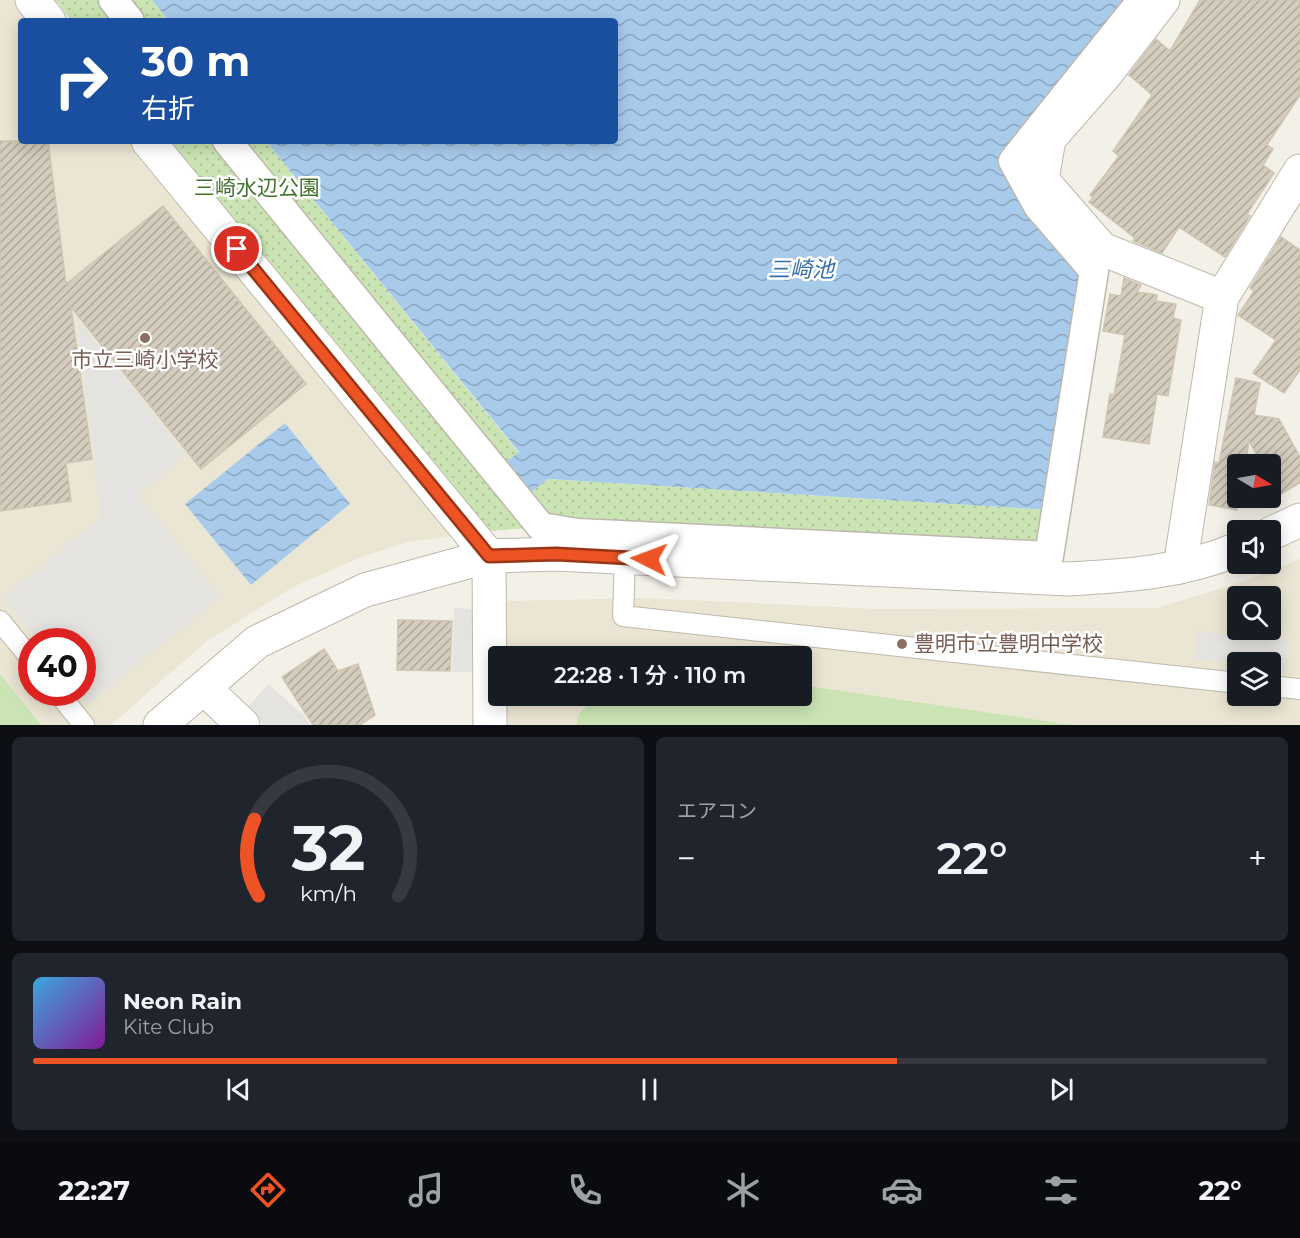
<!DOCTYPE html>
<html lang="ja">
<meta charset="utf-8">
<style>
:root{--surface:#171b24;--page:#20242c;--text:#f1f3f6;--muted:#9ea1a6;--line:#363941;--accent:#ed5325}
body{margin:0;font-family:Montserrat,"Noto Sans JP",sans-serif;background:var(--page);color:var(--text);height:100vh;display:flex;flex-direction:column;font-size:22px;white-space:nowrap}
*{box-sizing:border-box;margin:0}
p{font-size:20px;color:var(--muted)}
.icon{flex:none;width:33px;height:33px;fill:none;stroke:currentColor;stroke-width:2;stroke-linecap:round;stroke-linejoin:round}
.map{position:relative;height:725px;overflow:hidden}
.panel{display:flex;flex-direction:column;gap:12px;padding:12px;background:#0d0f14;flex:1}
.panel>*{flex:none}
.top-card{position:absolute;left:18px;top:18px;width:600px;height:126px;border-radius:6px;box-shadow:0 3px 15px #0003;background:#1a4fa0;color:#fff;overflow:hidden}
.needle{width:39px;rotate:100deg}
.buttons{position:absolute;left:1227px;top:454px;display:grid;gap:12px}
.buttons a{display:grid;place-items:center;width:54px;height:54px;border-radius:6px;background:var(--surface);box-shadow:0 3px 15px #0003;font-size:30px}
.speed{position:absolute;left:18px;top:628px;display:flex;gap:12px;font-size:30px;font-weight:700;text-align:center}
.speed>*{display:grid;place-content:center;width:78px;height:78px;border-radius:50%;background:var(--surface);box-shadow:0 3px 15px #0003;line-height:1}
.speed .limit{border:9px solid #d22;background:#fff;color:#111}
.pin{position:absolute;display:grid;place-items:center;width:51px;height:51px;color:#fff;margin:-26px;border:3px solid #fff;border-radius:50%;box-shadow:0 2px 6px #0007}
.me{position:absolute;width:66px;margin:-33px;rotate:273deg;stroke-linejoin:round;filter:drop-shadow(0 0 4px #0008)}
.turn{display:flex;align-items:center;gap:21px;height:126px;padding:0 24px;font-size:27px}
.turn .icon{width:78px;height:78px;stroke-width:2.5}
.turn b{display:block;font-size:42px;line-height:51px}
.big{font-size:45px;font-weight:600;line-height:1.1}
.panel .widget{flex:1;display:flex;flex-direction:column;justify-content:center;gap:9px;min-width:0;padding:0 21px;border-radius:9px;background:var(--page)}
.panel .dial{align-items:center;gap:0}
.dial svg{height:156px;overflow:visible;fill:none;stroke:var(--line);stroke-width:7;stroke-linecap:round;text-anchor:middle}
.dial text{fill:var(--text);stroke:none}
.song{display:flex;align-items:center;gap:18px}
.cover{width:72px;height:72px;border-radius:9px;background:linear-gradient(135deg,hsl(200 70% 55%),hsl(290 70% 35%))}
.played{height:6px;border-radius:3px;background:linear-gradient(90deg,var(--accent) 70%,var(--line) 70%)}
.keys{display:flex;justify-content:space-around;direction:ltr}
.heat{display:flex;justify-content:space-between;align-items:center;font-size:33px;direction:ltr}
.panel .tiles{flex:1;display:grid;gap:12px;grid-template-columns:1fr 1fr}
.widget:last-child{grid-column:span 2}
.trip{position:absolute;left:488px;top:646px;width:324px;height:60px;border-radius:6px;background:var(--surface);box-shadow:0 3px 15px #0003;font-weight:600;line-height:60px;text-align:center}
.dock{display:flex;height:96px;justify-content:space-around;align-items:center;background:#090b0e;color:var(--muted)}
.dock .icon{width:42px;height:42px}
.dock .on{color:var(--accent)}
.dock b{font-size:27px;color:var(--text)}
.map>svg:first-child{display:block}
.education{fill:#ebe6d3;fill-rule:evenodd}
.green{fill:#cae5b3}
.park{fill:url(#park-dots)}
.parking{fill:#e4e3df}
.water{fill:url(#water-waves)}
.building{fill:url(#building-hatch);stroke:#cec5b2;stroke-width:1.5}
.lines{fill:none;stroke-linecap:round;stroke-linejoin:round}
.service-casing{stroke:#beb9ab;stroke-width:22}
.pedestrian-casing{stroke:#beb9ab;stroke-width:31}
.minor-casing{stroke:#beb9ab;stroke-width:35}
.tertiary-casing{stroke:#beb9ab;stroke-width:35}
.service{stroke:#fff;stroke-width:20}
.pedestrian{stroke:#fff;stroke-width:28}
.minor{stroke:#fff;stroke-width:33}
.tertiary{stroke:#fff;stroke-width:33}
.route-casing{stroke:#9a3618;stroke-width:15}
.route{stroke:#ed5325;stroke-width:10}
.education-dot{fill:#8d6e63;stroke:#fff;stroke-width:2}
.labels{text-anchor:middle;stroke-width:5;stroke-linejoin:round;paint-order:stroke}
.park-label{font-size:21px;fill:#43742e;stroke:#fff}
.education-label{font-size:21px;fill:#785e54;stroke:#fff}
.water-label{font-size:22px;font-style:italic;fill:#3770ab;stroke:#fff}
</style>
<div class="map">
<svg width="1300" height="725" viewBox="0 0 1300 725">
<defs>
<pattern id="park-dots" width="8" height="8" patternUnits="userSpaceOnUse" patternTransform="scale(1.5)"><rect width="8" height="8" fill="#cae5b3"/><path d="M2 2h.1M6 6h.1" fill="none" stroke="#afc69b" stroke-width="1.8" stroke-linecap="round"/></pattern>
<pattern id="water-waves" width="16" height="10" patternUnits="userSpaceOnUse" patternTransform="scale(1.5)"><rect width="16" height="10" fill="#a8cbec"/><path d="M0 5q4-4 8 0t8 0" fill="none" stroke="#8ba6c0"/></pattern>
<pattern id="building-hatch" width="6" height="6" patternUnits="userSpaceOnUse" patternTransform="scale(1.5)"><rect width="6" height="6" fill="#d4cdbe"/><path d="M-1 1l2-2M0 6l6-6M5 7l2-2" fill="none" stroke="#aea89b"/></pattern>
</defs>
<rect width="100%" height="100%" fill="#f3f0e8"/>
<!-- education -->
<path class="education" d="M0,0H15L32,21H21V141H130L452,536L409,542L364,556L293,587L207,641L111,725H0ZM32,642H82V693H32Z
M1300,559V725H506V696H801V657H505L504,611L508,601L646,598L877,609L1156,608L1242,582ZM1238,597H1270V630H1238ZM1238,663H1270V696H1238Z"/>
<!-- green -->
<path class="green" d="M0,674L41,725H0Z
M801,685L1072,725H577V716L597,696H801Z"/>
<!-- park -->
<path class="park" d="M55,0H152L169,21H72Z
M170,141H266L519,453L525,496L548,479L1049,510L1030,147L1060,549L541,527L489,531Z"/>
<!-- parking -->
<path class="parking" d="M77,319L186,455L138,495L220,597L88,704L79,693H82V642H39L3,597L101,517Z
M454,608L476,609L473,672H452Z
M1197,631L1288,641L1285,669L1271,667L1270,663L1237,664L1194,659Z
M269,684L304,716L310,725H264L246,709Z"/>
<!-- water -->
<path class="water" d="M152,0H1133L1001,162L1086,271L1050,510L548,479L525,497L505,463L519,452L266,141H615V21H169Z
M285,423L350,504L251,585L185,504Z"/>
<!-- building -->
<path class="building" d="M1200,0H1300V95L1267,145L1273,149L1263,165L1274,173L1247,214L1250,216L1225,257L1179,227L1162,253L1133,241L1135,238L1089,202L1093,198L1090,195L1119,156L1113,151L1152,95L1129,75L1156,39L1170,51Z
M0,141H48L66,284L163,206L306,384L201,469L71,307L92,459L66,463L71,501L0,511Z
M1281,237L1300,250V370L1284,393L1253,373L1276,340L1238,315L1254,291L1250,288Z
M1124,278L1141,285L1137,292L1157,295L1156,301L1176,304L1173,318L1181,320L1168,396L1157,394L1149,444L1103,437L1110,394L1114,395L1125,335L1103,331L1110,294L1121,296Z
M1236,378L1260,383L1254,415L1279,419L1300,457V483L1279,495L1270,480V465H1262L1249,441L1245,465H1238L1237,510L1209,505L1215,462L1219,463Z
M398,620L452,621L450,671L397,670Z
M324,649L338,671L358,664L375,715L360,725H313L282,677Z"/>
<g class="lines">
<!-- service casing -->
<g class="service-casing">
<path id="service" d="M625,558L623,616L1238,683
M0,621L32,660
M1270,686L1300,689
M58,693L84,725"/>
</g>
<!-- pedestrian casing -->
<g class="pedestrian-casing">
<path id="pedestrian" d="M113,0L130,21
M227,141L541,527L578,533L1049,556L1094,271L1038,206L1013,161L1142,0"/>
</g>
<!-- minor casing -->
<g class="minor-casing">
<path id="minor" d="M32,0L49,21
M1163,0L1105,75L1049,139L1042,180L1102,249L1222,297
M148,141L489,556L490,725
M1180,567L1222,297L1300,171
M204,688L243,725"/>
</g>
<!-- tertiary casing -->
<g class="tertiary-casing">
<path id="tertiary" d="M1270,534L1300,520
M160,725L257,642L365,590L489,556L556,554L1068,579C1126,576 1183,572 1238,549"/>
</g>
<!-- service -->
<use href="#service" class="service"/>
<!-- pedestrian -->
<use href="#pedestrian" class="pedestrian"/>
<!-- minor -->
<use href="#minor" class="minor"/>
<!-- tertiary -->
<use href="#tertiary" class="tertiary"/>
</g>
<g class="lines">
<!-- route casing -->
<g class="route-casing">
<path id="route" d="M237,249L489,556L556,554L649,559"/>
</g>
<!-- route -->
<use href="#route" class="route"/>
</g>
<!-- markers -->
<g class="education-dot">
<circle cx="145" cy="338" r="6"/>
<circle cx="902" cy="644" r="6"/>
</g>
<g class="labels">
<!-- park labels -->
<g class="park-label">
<text x="257" y="195">三崎水辺公園</text>
</g>
<!-- education labels -->
<g class="education-label">
<text x="145" y="367">市立三崎小学校</text>
<text x="914" y="651" text-anchor="start">豊明市立豊明中学校</text>
</g>
<!-- water labels -->
<g class="water-label">
<text x="801" y="277">三崎池</text>
</g>
</g>
</svg>
<div class="buttons">
<a><svg class="needle" viewBox="-14 -14 28 28"><path d="M0-13l5 13h-10z" fill="#e53935"/><path d="M0 13l5-13h-10z" fill="#9ea1a6"/></svg></a>
<a><svg class="icon" aria-label="sound" viewBox="0 0 24 24"><path d="M4 9h4l5-4v14l-5-4H4zM17 9q2 3 0 6"/></svg></a>
<a><svg class="icon" aria-label="search" viewBox="0 0 24 24"><circle cx="10" cy="10" r="6"/><path d="M15 15l6 6"/></svg></a>
<a><svg class="icon" aria-label="layers" viewBox="0 0 24 24"><path d="M12 4l9 5-9 5-9-5zM3 14l9 5 9-5"/></svg></a>
</div>
<div class="speed"><div class="limit">40</div></div>
<div class="pin" style="left:237px;top:249px;background:#d93025"><svg class="icon" aria-label="arrive" viewBox="0 0 24 24"><path d="M6 21V4h12l-3 4 3 4H6"/></svg></div>
<svg class="me" style="left:649px;top:559px" viewBox="-20 -20 40 40"><path d="M0-17L14 15 0 8-14 15z" fill="#ed5325" stroke="#fff" stroke-width="4"/></svg>
<div class="trip">22:28 · 1 分 · 110 m</div>
<div class="top-card">
<div class="turn"><svg class="icon" aria-label="right" viewBox="0 0 24 24"><path d="M7 20v-9h11M14 6l5 5-5 5"/></svg><div><b>30 m</b>右折</div></div>
</div>
</div>
<section class="panel">
<div class="tiles">
<div class="widget dial"><svg viewBox="0 0 100 80">
<path d="M14 69A42 42 0 1 1 86 69"/>
<path d="M14 69A42 42 0 0 1 12 30" stroke="#ed5325"/>
<text x="50" y="56" font-size="32" font-weight="700">32</text>
<text x="50" y="72" font-size="11">km/h</text>
</svg></div>
<div class="widget"><p>エアコン</p>
<div class="heat"><a>−</a><b class="big">22°</b><a>+</a></div>
</div>
<div class="widget">
<div class="song"><i class="cover"></i><div><b>Neon Rain</b><p>Kite Club</p></div></div>
<div class="played"></div>
<div class="keys"><svg class="icon" aria-label="previous" viewBox="0 0 24 24"><path d="M18 5L8 12l10 7zM5 5v14"/></svg><svg class="icon" aria-label="pause" viewBox="0 0 24 24"><path d="M8 5v14M16 5v14"/></svg><svg class="icon" aria-label="next" viewBox="0 0 24 24"><path d="M6 5l10 7-10 7zM19 5v14"/></svg></div>
</div>
</div>
</section>
<nav class="dock">
<b>22:27</b>
<svg class="icon on" aria-label="directions" viewBox="0 0 24 24"><path d="M12 3l9 9-9 9-9-9zM9 14v-3h6M13 9l2 2-2 2"/></svg>
<svg class="icon" aria-label="music" viewBox="0 0 24 24"><path d="M9 18V5l10-2v13"/><circle cx="6" cy="18" r="3"/><circle cx="16" cy="16" r="3"/></svg>
<svg class="icon" aria-label="phone" viewBox="0 0 24 24"><path d="M5 4h4l2 5-3 2q2 4 5 5l2-3 5 2v4C11 20 4 13 5 4z"/></svg>
<svg class="icon" aria-label="climate" viewBox="0 0 24 24"><path d="M12 3v18M4 7l16 10M4 17L20 7"/></svg>
<svg class="icon" aria-label="car" viewBox="0 0 24 24"><path d="M5 17H2v-5l4-1 3-4h7l3 4 3 1v5h-3M9 17h6M6 11h13"/><circle cx="7" cy="17" r="2"/><circle cx="17" cy="17" r="2"/></svg>
<svg class="icon" aria-label="filters" viewBox="0 0 24 24"><path d="M4 7h16M4 17h16"/><circle cx="9" cy="7" r="2"/><circle cx="15" cy="17" r="2"/></svg>
<b>22°</b>
</nav>
